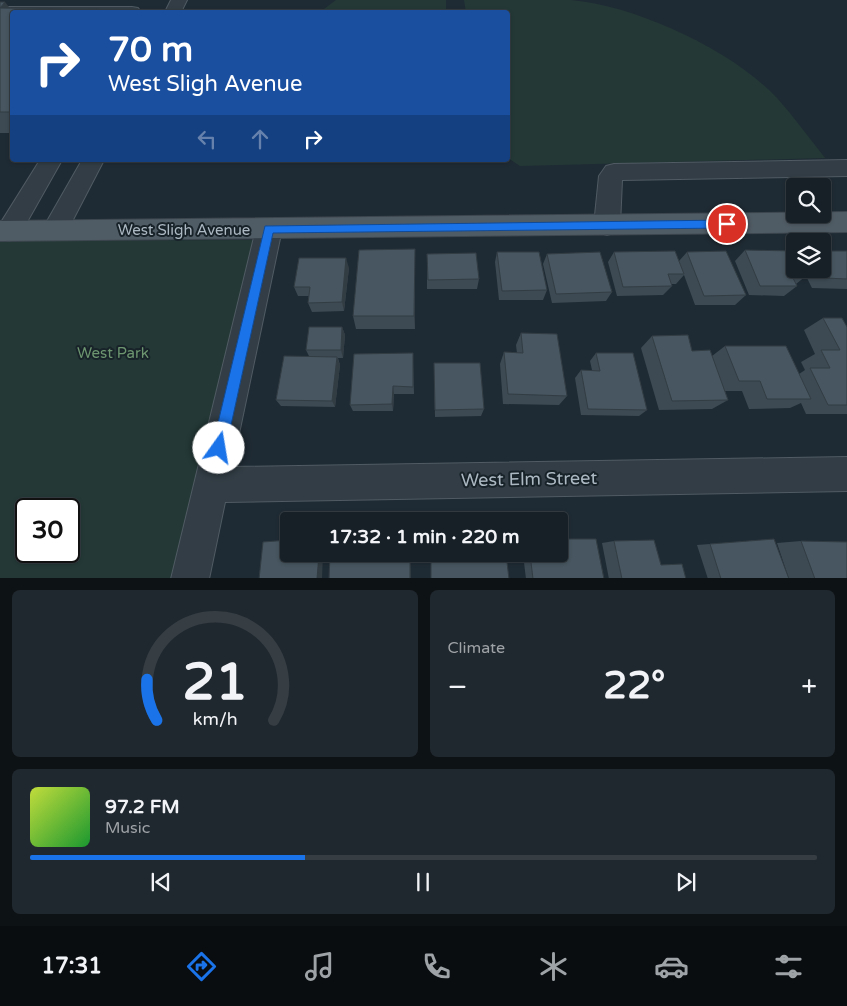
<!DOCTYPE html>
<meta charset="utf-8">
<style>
:root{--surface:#172027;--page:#20282f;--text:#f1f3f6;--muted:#9ea3a7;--line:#363e44;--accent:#1a73e8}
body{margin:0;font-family:"Varela Round",sans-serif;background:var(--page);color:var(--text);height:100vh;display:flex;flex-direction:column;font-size:19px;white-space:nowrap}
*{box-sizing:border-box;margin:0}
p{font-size:16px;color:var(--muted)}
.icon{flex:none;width:28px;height:28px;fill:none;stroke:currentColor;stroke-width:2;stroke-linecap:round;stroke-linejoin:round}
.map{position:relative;height:578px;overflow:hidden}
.details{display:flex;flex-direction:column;gap:12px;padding:12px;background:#0d1215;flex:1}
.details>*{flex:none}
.hud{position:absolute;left:10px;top:10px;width:500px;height:152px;border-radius:5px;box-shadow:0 1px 4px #0004,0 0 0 1px var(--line);background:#1a4fa0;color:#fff;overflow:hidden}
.tools{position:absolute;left:786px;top:178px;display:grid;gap:10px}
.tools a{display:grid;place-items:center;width:45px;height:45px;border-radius:5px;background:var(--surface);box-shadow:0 1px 4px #0004,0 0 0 1px var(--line);font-size:25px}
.speed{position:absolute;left:15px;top:498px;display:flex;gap:10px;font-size:25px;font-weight:700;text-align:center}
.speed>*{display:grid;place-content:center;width:65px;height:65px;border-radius:50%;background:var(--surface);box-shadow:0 1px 4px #0004,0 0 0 1px var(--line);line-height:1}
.speed .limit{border:2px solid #111;border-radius:8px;background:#fff;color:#111}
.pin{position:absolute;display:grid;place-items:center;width:42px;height:42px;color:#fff;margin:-21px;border:2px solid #fff;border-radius:50%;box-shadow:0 1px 5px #0007}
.me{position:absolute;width:55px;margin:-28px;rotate:13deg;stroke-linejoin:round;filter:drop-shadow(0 0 4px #0008)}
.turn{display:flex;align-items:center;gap:18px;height:105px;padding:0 15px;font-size:22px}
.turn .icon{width:65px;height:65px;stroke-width:2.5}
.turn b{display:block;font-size:35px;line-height:42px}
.lanes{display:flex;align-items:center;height:48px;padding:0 15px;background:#0003;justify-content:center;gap:25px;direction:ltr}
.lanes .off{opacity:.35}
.big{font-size:38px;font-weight:800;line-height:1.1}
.details .card{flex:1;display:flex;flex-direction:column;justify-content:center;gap:8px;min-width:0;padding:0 18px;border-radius:8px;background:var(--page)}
.details .dial{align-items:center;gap:0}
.dial svg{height:130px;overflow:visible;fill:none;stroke:var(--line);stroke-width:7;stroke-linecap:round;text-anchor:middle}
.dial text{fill:var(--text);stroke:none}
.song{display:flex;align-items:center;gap:15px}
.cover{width:60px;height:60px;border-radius:8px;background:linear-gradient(135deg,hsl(70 70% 55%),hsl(130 70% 35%))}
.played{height:5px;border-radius:2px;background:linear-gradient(90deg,var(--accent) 35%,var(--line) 35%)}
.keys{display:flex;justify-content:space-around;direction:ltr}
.heat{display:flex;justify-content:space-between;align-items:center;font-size:28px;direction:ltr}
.details .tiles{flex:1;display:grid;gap:12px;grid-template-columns:1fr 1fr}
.card:last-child{grid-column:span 2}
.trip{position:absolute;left:280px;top:512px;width:288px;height:50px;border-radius:5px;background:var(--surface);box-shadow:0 1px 4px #0004,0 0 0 1px var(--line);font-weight:800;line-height:50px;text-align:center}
.tab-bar{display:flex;height:80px;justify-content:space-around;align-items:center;background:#090d10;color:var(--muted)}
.tab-bar .icon{width:35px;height:35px}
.tab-bar .current{color:var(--accent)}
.tab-bar b{font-size:22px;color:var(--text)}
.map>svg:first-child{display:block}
.green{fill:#243936;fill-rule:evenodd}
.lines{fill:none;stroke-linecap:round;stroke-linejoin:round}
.minor-casing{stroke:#505b63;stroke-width:2}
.major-casing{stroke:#3c464e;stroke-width:2}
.minor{fill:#323d45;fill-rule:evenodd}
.major{fill:#505c65;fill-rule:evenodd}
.wall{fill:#3d4a53}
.shaded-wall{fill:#323c43}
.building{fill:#475660;stroke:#323c43}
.route{fill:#1a73e8;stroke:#114b97}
.labels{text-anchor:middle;stroke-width:4;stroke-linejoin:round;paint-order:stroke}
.street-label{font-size:15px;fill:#acb8c2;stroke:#182229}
.park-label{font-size:15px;fill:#6d9670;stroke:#182229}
.near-street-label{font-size:18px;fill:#acb8c2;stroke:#182229}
</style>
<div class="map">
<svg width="847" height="579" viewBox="0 0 847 579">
<rect width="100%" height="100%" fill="#1f2b34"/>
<!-- green -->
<path class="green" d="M336,0H446V12H320Z
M464,0C499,0 536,0 571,0C637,6 732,50 777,98C794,117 809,138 825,158L520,166L508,158V12H466Z
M256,240L173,578H0V241ZM26,509H69V551H26Z"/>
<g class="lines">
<!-- minor casing -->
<g class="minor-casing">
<path id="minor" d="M171,0H187L181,12H165Z
M0,7H132L138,8L141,12H12V17H0Z
M40,160H62L18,238L9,241L0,238V224Z
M82,160H104L64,237L55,240L46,237L42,230Z
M847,160V176L622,180L620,225L616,232L607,235L598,232L594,225L599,176L606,166L614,164Z
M269,219L278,222L282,229L232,467L847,457V491L225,502L209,579H171L256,229L260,222Z"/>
</g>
<!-- major casing -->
<g class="major-casing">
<path id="major" d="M847,212V232L0,241V221Z"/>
</g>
<!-- minor -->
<use href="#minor" class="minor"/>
<!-- major -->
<use href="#major" class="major"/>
</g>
<!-- wall -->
<path class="wall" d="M0,2L10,8L98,9L100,12H12V133H0Z
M415,249V329H356L353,316Z
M745,250L795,269H822L847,251V289L812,288L806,276L796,284L797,286L784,296L749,295L735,261Z
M497,252L547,290L543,300H499L495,262Z
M614,252L679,261L687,252L746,295L735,305H695L684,275L676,284H671L672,286L663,295L617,296L608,262Z
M547,254L612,292L606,301L552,303L543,264Z
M427,264L479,279L477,289H427Z
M349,268L344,311L312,312L308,303L309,296H298L294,287Z
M823,318L847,327V414H806L801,403L790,408L749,409L742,391H725L728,400L712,409L659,410L641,348L652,336L692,351L712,356L725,346L799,374L805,370L801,362L815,354L804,330Z
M342,327L345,335L343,358H338L340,365L335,407L281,406L276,400L309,356L306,350Z
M521,333L567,396L559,405L503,404L500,364L504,352L517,353L516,345Z
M596,353L647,410L639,416L581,415L575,378L581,370H592L590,361Z
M413,361L414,394H394L393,411H353L350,405Z
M434,363L484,409L481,416L435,417Z
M614,541L661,565L686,579H609L602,543Z
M801,541L847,579H789L777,543Z
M710,544L789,579H708L697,545Z
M523,554H559L604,579H526Z"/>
<!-- shaded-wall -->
<path class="shaded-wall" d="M5,2L13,12L0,9Z
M415,249V329L414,316Z
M346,258L349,268L344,311L342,302Z
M342,327L345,335L343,358L341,350Z
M337,357L340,365L335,407L332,401Z
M393,386L394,394L393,411L392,404Z
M319,554H323L322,579H317Z
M410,554L411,579H410Z"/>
<!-- building -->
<path class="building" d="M0,2H5L0,8Z
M0,8L98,9L95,12H12V112H0Z
M415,249L414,316H353L359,250Z
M745,250L795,251V269H806L809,274H791L797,286H760Z
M675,251L684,274H668L672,286L623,287L614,252Z
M726,251L746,295L704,296L687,252Z
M822,251H847V279L825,278L820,269H822Z
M497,252H539L547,290L502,291Z
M600,252L612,292L556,294L547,254Z
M476,253L479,279L428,280L427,254Z
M299,258H346L342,302L308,303L310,287H294Z
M823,318H842L847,327V405H828L810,368H830L821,350H840Z
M309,327H342L341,350H306Z
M521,333L557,334L567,396L508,394L504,352L523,353Z
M688,335L692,351L710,350L728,400L672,401L652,336Z
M725,346H786L811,399H767L760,381H739Z
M413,353V387L393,386L392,404L350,405L354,354Z
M596,353H633L647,410L588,409L581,370L600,371Z
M284,356L337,357L332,401L276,400Z
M434,363H480L484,409L435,410Z
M559,539H596L604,579H533L530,554H559Z
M774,539L789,579H721L710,544Z
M289,540V554H319L317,579H259L263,542Z
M654,540L661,565L682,564L686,579H622L614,541Z
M801,541L847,542V579H815Z
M330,554H410V579H329Z
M431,554H506L509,579H431Z"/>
<!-- route -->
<path class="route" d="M727,220L732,224L727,228L273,233L226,448L224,453L219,455L214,453L212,448L265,226Z"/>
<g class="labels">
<!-- street labels -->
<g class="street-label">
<text x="184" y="235">West Sligh Avenue</text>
</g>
<!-- park labels -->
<g class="park-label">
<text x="113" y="358">West Park</text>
</g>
<!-- near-street labels -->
<g class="near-street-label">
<text transform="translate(529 479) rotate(-1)" y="6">West Elm Street</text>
</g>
</g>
</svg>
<div class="tools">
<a><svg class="icon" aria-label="search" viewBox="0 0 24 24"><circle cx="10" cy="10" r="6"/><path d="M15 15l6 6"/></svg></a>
<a><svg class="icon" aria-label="layers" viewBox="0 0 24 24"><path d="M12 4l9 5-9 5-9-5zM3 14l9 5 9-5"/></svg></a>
</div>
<div class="speed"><div class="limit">30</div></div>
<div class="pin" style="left:727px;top:224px;background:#d93025"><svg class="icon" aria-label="arrive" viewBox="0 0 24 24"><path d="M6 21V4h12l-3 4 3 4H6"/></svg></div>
<svg class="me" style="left:219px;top:448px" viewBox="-20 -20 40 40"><circle r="19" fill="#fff"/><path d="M0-13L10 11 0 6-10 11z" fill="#1a73e8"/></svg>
<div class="trip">17:32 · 1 min · 220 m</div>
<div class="hud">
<div class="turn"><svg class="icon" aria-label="right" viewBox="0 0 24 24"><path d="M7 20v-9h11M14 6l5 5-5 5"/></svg><div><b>70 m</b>West Sligh Avenue</div></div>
<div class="lanes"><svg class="icon off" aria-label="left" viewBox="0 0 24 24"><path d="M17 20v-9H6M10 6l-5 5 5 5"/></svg><svg class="icon off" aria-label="ahead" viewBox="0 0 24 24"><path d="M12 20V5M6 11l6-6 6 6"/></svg><svg class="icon" aria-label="right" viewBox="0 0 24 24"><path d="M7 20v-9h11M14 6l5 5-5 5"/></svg></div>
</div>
</div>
<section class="details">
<div class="tiles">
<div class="card dial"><svg viewBox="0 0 100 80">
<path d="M14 69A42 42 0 1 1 86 69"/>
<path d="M14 69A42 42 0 0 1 8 44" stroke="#1a73e8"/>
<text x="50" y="56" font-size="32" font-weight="700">21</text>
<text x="50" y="72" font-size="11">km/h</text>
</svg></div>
<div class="card"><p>Climate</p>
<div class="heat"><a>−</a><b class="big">22°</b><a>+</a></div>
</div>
<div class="card">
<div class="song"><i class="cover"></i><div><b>97.2 FM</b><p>Music</p></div></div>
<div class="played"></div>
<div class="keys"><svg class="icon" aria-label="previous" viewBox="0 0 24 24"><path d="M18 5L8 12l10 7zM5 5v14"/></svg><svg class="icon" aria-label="pause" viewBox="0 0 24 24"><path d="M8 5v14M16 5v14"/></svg><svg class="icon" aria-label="next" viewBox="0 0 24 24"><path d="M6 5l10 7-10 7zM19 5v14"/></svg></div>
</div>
</div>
</section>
<nav class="tab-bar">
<b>17:31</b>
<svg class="icon current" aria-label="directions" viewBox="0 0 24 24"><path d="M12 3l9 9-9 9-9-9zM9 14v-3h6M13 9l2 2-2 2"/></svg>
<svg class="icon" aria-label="music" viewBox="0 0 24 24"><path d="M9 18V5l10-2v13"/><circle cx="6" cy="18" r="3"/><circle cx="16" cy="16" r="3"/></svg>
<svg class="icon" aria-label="phone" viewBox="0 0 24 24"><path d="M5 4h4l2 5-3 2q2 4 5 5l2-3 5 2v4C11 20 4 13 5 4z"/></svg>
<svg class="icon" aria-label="climate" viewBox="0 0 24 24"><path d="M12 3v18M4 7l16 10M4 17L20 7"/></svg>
<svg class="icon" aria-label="car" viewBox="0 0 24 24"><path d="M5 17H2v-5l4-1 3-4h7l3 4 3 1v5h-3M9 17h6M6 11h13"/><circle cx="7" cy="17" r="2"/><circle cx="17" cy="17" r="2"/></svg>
<svg class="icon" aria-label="filters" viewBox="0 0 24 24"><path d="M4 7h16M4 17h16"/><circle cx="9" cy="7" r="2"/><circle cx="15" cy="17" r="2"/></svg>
</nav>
